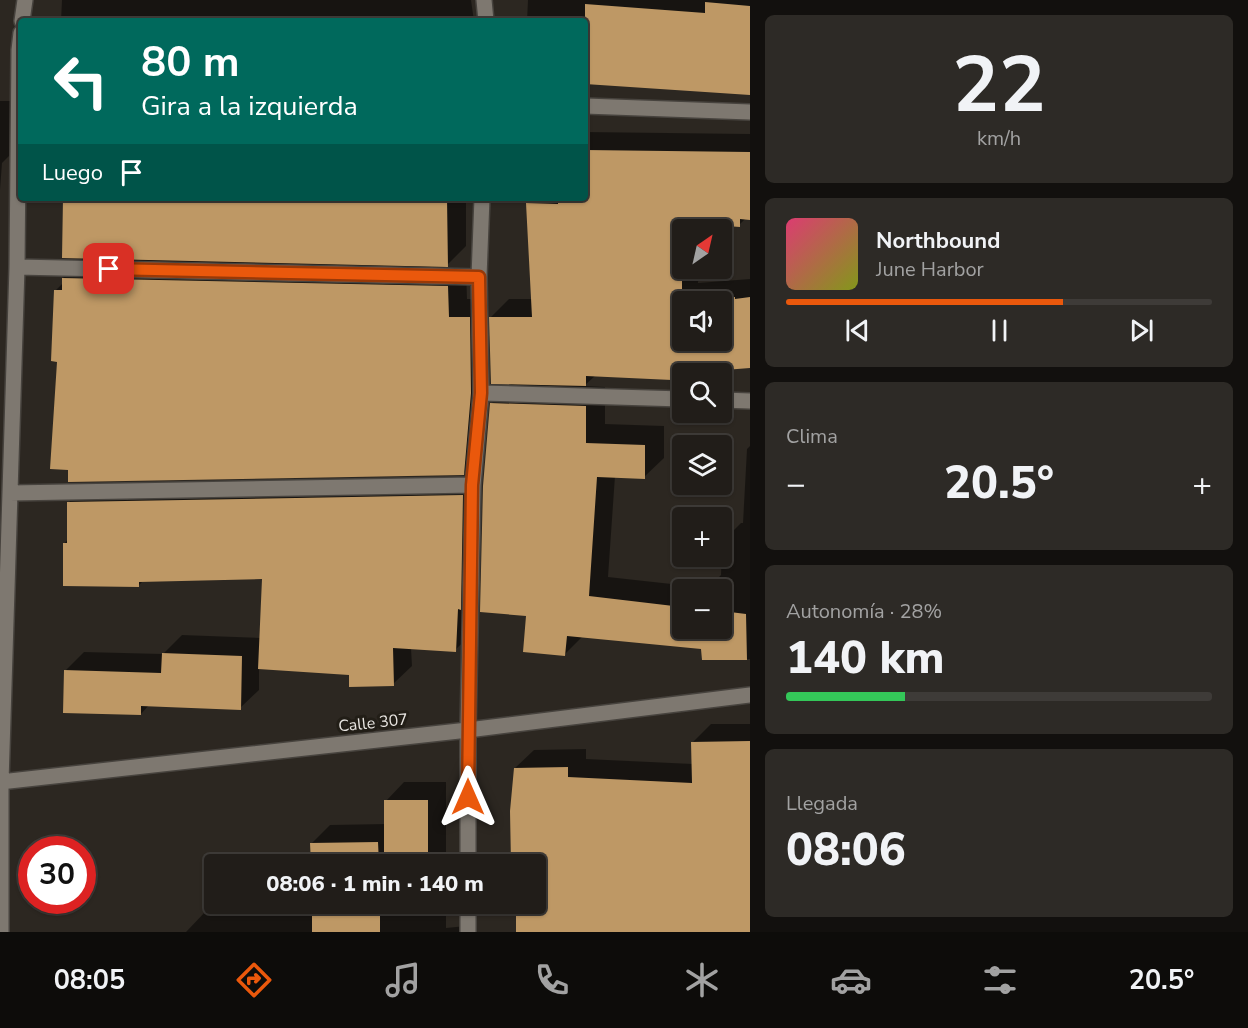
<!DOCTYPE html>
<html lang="es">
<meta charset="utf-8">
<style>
:root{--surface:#211d19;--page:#2d2a26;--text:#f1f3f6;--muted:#a2a2a2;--line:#3e3b38;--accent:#ea580c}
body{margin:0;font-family:"Nunito Sans",sans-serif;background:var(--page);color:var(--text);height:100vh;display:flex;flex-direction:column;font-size:22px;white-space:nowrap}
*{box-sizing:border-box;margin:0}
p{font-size:20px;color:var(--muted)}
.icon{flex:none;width:33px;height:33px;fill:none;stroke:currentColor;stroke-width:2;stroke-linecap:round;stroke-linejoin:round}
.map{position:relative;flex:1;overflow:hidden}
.drawer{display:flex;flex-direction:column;gap:15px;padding:15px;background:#12100e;width:498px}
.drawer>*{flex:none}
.guide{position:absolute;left:18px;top:18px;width:570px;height:183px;border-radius:6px;box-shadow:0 2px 4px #0004,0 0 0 2px var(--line);background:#00695c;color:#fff;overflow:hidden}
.needle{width:39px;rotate:34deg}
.tools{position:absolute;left:672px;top:219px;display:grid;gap:12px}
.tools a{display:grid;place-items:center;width:60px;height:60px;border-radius:6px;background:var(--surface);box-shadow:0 2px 4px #0004,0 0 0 2px var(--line);font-size:30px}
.speed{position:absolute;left:18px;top:836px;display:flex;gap:12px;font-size:30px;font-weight:700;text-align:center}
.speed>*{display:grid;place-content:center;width:78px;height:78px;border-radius:50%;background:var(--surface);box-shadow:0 2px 4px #0004,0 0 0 2px var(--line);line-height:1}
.speed .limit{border:9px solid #d22;background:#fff;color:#111}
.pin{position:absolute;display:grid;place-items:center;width:51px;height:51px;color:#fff;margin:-26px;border-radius:12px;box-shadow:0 3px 9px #0006}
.me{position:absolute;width:66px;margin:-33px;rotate:0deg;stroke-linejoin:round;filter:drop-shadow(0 0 4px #0008)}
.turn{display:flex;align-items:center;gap:21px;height:126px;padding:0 24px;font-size:27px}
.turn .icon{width:78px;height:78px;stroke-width:2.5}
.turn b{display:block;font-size:42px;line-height:51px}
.then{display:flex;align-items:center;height:57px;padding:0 24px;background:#0003;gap:12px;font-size:22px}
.big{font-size:45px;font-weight:800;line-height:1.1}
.drawer .widget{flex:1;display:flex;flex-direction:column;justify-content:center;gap:9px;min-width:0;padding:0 21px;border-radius:9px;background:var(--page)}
.drawer .dial{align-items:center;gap:0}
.dial b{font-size:78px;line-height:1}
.song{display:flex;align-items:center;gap:18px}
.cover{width:72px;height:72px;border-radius:9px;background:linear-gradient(135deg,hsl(340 70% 55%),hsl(70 70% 35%))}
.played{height:6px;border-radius:3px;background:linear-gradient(90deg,var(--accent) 65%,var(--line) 65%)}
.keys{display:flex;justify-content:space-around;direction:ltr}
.heat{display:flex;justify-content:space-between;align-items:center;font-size:33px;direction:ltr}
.charge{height:9px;border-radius:4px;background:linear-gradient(90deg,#34c759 28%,var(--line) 0)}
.trip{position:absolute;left:204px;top:854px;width:342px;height:60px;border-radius:6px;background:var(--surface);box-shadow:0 2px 4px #0004,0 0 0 2px var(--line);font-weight:800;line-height:60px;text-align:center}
.tab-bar{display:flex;height:96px;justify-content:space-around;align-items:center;background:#0d0c0a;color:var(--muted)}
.tab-bar .icon{width:42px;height:42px}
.tab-bar .active{color:var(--accent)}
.tab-bar b{font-size:27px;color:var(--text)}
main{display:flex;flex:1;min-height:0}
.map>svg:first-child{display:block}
.shadow{fill:#0007;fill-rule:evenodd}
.building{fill:#be9865;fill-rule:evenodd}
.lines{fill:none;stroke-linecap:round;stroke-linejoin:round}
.minor-casing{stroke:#47433e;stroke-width:18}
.minor{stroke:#7e7870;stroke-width:15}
.route-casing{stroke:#983908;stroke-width:15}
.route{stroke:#ea580c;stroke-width:10}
.labels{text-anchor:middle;stroke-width:6;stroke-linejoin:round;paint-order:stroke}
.street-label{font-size:16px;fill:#e9e6e2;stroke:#221e17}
</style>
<main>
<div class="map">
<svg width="750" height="932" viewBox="0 0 750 932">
<rect width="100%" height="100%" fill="#2c2721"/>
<!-- shadow -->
<path class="shadow" d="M62,0H471L474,21H61Z
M528,0H750V93L585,82V21H527Z
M0,101H11L10,155L2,163L0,190Z
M585,132L750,134V218H746L739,225L701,223V230H682V268H699L698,283L750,279V367L677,373L671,379L596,375L584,386L605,387V424L664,426V458L644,477L615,476L608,577L708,588L721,575L722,542L741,523H743L747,449L750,446V659H703V648L583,636L564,655L528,615L491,404L512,383L491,317L509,299H532L528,204L534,198H585ZM682,302H722V340H682ZM682,590H722V628H682Z
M65,198H466V246L444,268H466L467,299H488L489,373L482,456L463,474L58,360L56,290L63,283V278L84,257Z
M481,477L479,590L476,593L474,632L455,650L411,648L412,666L393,684L350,674L259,668V690L240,708L149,705L141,714L66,670L84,652L163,654L182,635L261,638L263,577L144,580L138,586L64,544L68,539L69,502L88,484Z
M711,724H750V932H517V903H536V864H513L515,768L534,750L586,749V759L693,764L692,743Z
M404,782H446V864H312V843L330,825L386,824V801Z
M313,903H446V928L466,926V932H186L205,912L313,914Z"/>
<!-- building -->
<path class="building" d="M705,2L750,6V95L585,84V4L705,13Z
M585,150L750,152V220L740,219V227L685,223L684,230H682V301L735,297V299L750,297V368L673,374L672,380L586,376V386L491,384L489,317H532L526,203L558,204V198H585ZM682,302H722V340H682Z
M63,198H447L448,267L62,258Z
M62,278L448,286L449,317H470L471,393L464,475L68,482V470L50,469L57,362L51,361L54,290H62Z
M490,403L586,406V443L645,445V479L597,477L589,596L682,607V628H722V611L746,614L747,660H702L701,649L567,636L565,656L523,652L526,616L480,612L483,486Z
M463,495L461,610L458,609L456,652L393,648L394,686L349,687V675L258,669L262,579L139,582V587L63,586V543H67V502Z
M162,653L242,656L241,710L141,706V715L63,713L64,670L161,673Z
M750,741V932H516V903H536V864H511L510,811L514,768L568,767V777L692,783L691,742Z
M384,800H428V864H384Z
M378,842L379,864H311L310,843Z
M312,903H380V932H312Z"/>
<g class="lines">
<!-- minor casing -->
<g class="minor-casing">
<path id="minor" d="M484,0L486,21
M22,21L25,0
M585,106L750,112
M17,267L479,277
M481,393L682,399
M722,400L750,401
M10,493L473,485
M0,782L468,730L750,695
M468,864V730L473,485L481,393L479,277L482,198
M468,903V932
M1,932V782L17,267L19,50L21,33"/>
</g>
<!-- minor -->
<use href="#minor" class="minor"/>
</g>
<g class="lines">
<!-- route casing -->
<g class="route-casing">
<path id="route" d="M109,269L479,277L481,393L472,485L468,797"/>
</g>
<!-- route -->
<use href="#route" class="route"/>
</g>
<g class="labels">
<!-- street labels -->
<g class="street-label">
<text transform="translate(373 722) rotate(-6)" y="6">Calle 307</text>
</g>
</g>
</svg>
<div class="tools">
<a><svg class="needle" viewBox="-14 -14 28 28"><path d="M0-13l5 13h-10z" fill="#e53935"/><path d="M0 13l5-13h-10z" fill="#a2a2a2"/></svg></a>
<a><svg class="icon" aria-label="sound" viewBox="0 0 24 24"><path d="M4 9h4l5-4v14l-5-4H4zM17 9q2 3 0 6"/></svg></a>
<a><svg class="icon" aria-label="search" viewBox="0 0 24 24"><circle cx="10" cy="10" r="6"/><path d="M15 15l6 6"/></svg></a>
<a><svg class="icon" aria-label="layers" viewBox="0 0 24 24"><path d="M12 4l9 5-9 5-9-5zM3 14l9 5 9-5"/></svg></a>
<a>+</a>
<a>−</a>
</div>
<div class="speed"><div class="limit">30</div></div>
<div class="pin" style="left:109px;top:269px;background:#d93025"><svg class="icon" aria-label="arrive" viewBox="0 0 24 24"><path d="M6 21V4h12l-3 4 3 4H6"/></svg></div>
<svg class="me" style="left:468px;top:797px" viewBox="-20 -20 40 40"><path d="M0-17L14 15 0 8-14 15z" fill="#ea580c" stroke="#fff" stroke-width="4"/></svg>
<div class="trip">08:06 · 1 min · 140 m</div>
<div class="guide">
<div class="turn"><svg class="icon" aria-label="left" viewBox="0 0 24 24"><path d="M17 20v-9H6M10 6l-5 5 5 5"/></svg><div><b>80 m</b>Gira a la izquierda</div></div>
<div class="then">Luego<svg class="icon" aria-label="arrive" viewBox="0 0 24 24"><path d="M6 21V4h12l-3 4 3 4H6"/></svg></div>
</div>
</div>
<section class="drawer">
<div class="widget dial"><b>22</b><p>km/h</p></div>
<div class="widget">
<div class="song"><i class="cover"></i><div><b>Northbound</b><p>June Harbor</p></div></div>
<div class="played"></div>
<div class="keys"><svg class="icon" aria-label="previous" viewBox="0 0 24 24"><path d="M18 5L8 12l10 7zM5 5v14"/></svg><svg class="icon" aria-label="pause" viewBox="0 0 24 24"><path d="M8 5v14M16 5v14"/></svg><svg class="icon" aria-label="next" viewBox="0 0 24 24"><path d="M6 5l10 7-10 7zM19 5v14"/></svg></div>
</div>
<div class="widget"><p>Clima</p>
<div class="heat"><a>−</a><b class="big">20.5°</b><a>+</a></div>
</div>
<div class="widget"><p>Autonomía · 28%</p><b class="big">140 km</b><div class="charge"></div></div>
<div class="widget"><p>Llegada</p><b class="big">08:06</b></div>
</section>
</main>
<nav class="tab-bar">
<b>08:05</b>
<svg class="icon active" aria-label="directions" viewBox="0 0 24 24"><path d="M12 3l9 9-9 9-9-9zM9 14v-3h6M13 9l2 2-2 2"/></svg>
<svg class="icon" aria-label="music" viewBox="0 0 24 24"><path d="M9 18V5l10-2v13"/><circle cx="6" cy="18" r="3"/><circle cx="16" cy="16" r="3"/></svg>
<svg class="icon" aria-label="phone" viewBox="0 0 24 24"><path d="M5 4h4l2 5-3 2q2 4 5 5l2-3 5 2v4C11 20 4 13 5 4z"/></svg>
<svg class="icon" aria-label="climate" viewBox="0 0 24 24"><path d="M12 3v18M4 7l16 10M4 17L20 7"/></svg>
<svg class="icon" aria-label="car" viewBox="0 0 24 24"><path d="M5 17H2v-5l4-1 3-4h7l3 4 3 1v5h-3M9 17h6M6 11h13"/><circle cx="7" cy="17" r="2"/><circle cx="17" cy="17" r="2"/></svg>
<svg class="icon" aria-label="filters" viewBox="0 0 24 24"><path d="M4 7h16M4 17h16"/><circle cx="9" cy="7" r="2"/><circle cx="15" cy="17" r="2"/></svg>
<b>20.5°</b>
</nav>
